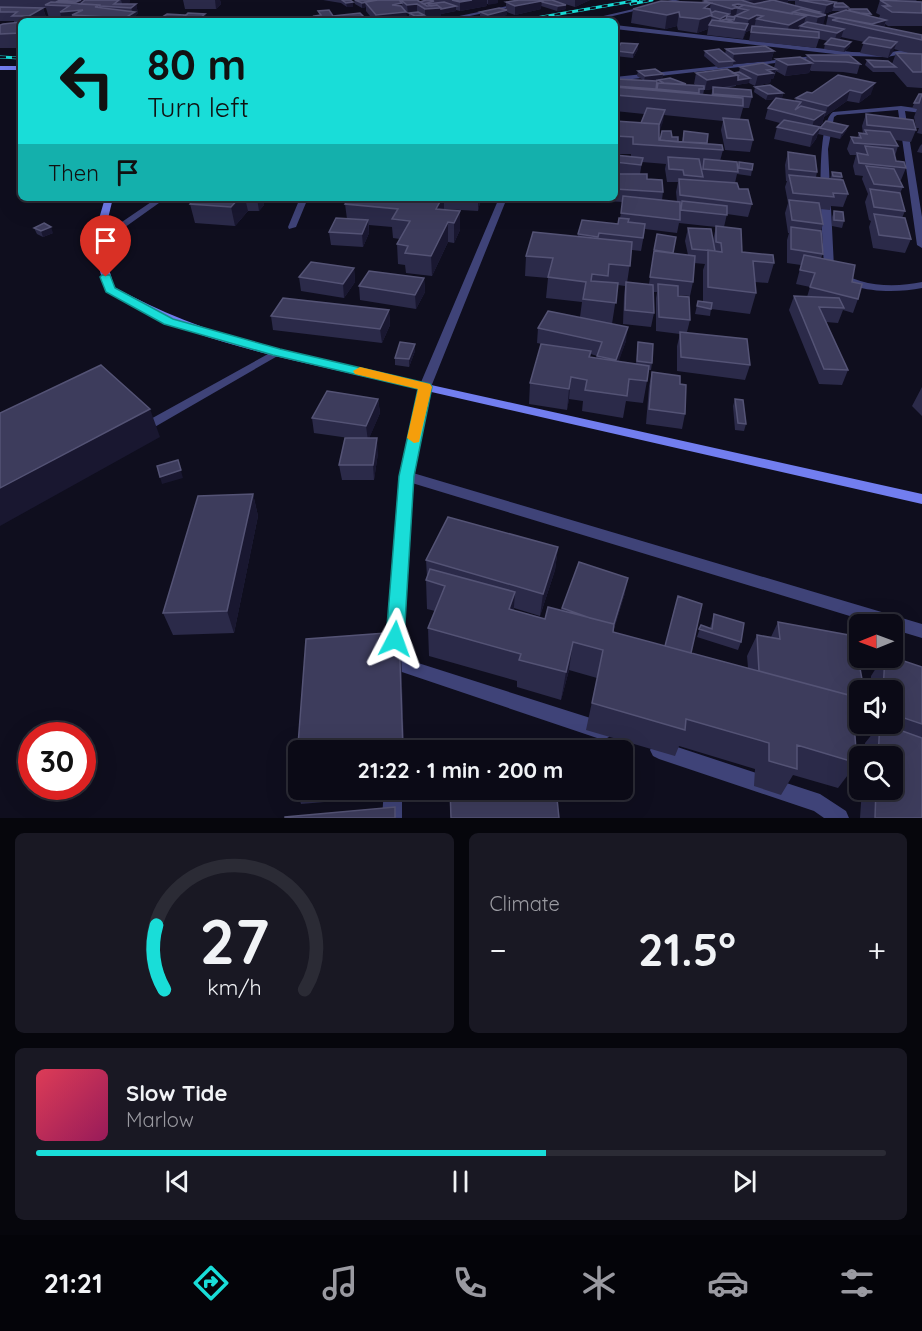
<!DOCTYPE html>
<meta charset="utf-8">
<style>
:root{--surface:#0b0a16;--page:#191823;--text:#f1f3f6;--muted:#9a9aa1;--line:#2b2b35;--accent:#19ddd8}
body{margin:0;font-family:Quicksand,sans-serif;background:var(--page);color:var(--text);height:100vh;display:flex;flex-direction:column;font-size:22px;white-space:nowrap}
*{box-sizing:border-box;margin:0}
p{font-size:20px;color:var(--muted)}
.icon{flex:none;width:33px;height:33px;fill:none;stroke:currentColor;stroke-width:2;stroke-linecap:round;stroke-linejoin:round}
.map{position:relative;height:818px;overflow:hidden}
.panel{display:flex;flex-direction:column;gap:15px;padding:15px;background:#06060c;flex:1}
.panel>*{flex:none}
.top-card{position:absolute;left:18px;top:18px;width:600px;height:183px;border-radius:9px;box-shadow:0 6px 24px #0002,0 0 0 2px var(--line);background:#19ddd8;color:#111;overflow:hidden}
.needle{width:39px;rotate:269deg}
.fabs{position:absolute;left:849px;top:614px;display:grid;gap:12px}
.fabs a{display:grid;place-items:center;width:54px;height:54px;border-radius:9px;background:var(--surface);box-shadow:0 6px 24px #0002,0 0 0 2px var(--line);font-size:30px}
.speed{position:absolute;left:18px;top:722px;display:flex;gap:12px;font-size:30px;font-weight:700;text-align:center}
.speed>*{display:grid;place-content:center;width:78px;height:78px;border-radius:50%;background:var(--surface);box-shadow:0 6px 24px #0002,0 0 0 2px var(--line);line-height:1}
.speed .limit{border:9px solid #d22;background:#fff;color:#111}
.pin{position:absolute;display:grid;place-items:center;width:51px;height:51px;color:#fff;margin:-62px -26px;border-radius:50% 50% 50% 0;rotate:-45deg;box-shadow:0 0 6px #0007}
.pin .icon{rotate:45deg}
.me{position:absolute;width:66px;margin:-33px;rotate:4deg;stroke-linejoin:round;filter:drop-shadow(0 0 4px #0008)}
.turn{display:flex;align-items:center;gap:21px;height:126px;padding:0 30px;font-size:27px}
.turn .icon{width:78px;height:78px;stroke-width:2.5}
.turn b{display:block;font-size:42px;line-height:51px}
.then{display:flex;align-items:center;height:57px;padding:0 30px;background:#0003;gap:12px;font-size:22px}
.big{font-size:45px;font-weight:700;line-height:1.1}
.panel .card{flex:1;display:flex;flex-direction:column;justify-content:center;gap:9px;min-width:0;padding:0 21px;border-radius:9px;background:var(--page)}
.panel .dial{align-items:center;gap:0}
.dial svg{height:156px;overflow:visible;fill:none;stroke:var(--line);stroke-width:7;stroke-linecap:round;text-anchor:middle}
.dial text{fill:var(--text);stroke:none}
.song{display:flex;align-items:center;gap:18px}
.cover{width:72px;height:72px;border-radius:9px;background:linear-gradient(135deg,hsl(350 70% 55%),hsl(330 70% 35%))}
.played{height:6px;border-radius:3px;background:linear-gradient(90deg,var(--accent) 60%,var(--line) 60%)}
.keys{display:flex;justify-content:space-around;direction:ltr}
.heat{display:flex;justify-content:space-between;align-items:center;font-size:33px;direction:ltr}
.panel .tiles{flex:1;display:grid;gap:15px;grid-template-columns:1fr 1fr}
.card:last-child{grid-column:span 2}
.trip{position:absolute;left:288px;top:740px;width:345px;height:60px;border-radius:9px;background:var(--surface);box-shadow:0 6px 24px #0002,0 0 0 2px var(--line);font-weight:700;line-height:60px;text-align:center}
.dock{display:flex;height:96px;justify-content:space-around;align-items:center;background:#040409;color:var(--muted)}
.dock .icon{width:42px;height:42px}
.dock .active{color:var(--accent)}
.dock b{font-size:27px;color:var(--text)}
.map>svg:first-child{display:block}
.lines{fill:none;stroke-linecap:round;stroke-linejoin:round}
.minor{fill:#3f4378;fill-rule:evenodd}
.secondary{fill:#727eef;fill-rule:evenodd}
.rail-casing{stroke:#19ddd8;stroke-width:3}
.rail{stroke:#0f0e1e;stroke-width:2;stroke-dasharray:6;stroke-linecap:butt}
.wall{fill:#2b2a49;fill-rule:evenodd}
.shaded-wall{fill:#191730}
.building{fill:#3d3c5c;stroke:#545375;stroke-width:1.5}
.route{fill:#19ddd8;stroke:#10908c;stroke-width:1.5}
.slow{fill:#f59e0b}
</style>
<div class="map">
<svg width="922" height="818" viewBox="0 0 922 818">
<rect width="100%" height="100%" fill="#0f0e1e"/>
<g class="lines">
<!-- minor -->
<path class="minor" d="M537,0H546L446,21H435Z
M672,0H680L592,21H582Z
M615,25L852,52L887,53L922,46V50L887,57L852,56L615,29Z
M823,55L821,58L615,81V77Z
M901,106L922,109V113L905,111L922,217V248L917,245L898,110L837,115L834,117L828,149L834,267C856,287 894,288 922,282V288C892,294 846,293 824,268C823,241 813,126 833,112Z
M157,198H166L100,245H94V241Z
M300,198H308L296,227L289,229L288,227Z
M499,198H507L431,387L413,473L922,624V638L892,629V624H876L412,483L402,647L400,652L394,654L388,652L386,647L399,476L419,387Z
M277,349L282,352L281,354L146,432H138L136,429L138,426Z
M393,655L603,722L609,725L612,731L609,737L603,740L393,669L387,667L385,662L387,657Z
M659,741L820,794L846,811L849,818H824L814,811L659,759L653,756L650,750L653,744Z
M384,789H402V818H382Z"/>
<!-- secondary -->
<path class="secondary" d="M0,66H21V70H0Z
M105,198H113L102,243L114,287C172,319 232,339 296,355L922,494V504L296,361C239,347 180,332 129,304C121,299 112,295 105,289L92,243Z"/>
<!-- rail casing -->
<g class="rail-casing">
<path id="rail" d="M631,4L652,0
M519,21L639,0
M0,57L21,58"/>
</g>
<!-- rail -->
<use href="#rail" class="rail"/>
</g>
<!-- wall -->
<path class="wall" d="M0,0H130V2L127,4H136L138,13L136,15L137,21L205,14L206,21H62V19L49,18L46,8H43L46,17L39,21H48H21V48H0V25L14,23V21H0Z
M183,0H220L221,4L216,9H185Z
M323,0H350L353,2V7H347L341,3Z
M354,0H417L420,2L424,0H423H498V3L487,4V6L460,11L456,10V11L441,14V17L425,18L424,17V20L415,21L409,18V14L406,13L407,21H374L366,11V7L362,8L355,4Z
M519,0H590L575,7L565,4L566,9L557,11L541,6V9L515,15L507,12V15L488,19L480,17V12L506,10V2Z
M707,0H822L848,7L847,11H849V9L871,14L870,16L879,18L880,15L876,13L880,0H877H916L917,1L922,2V26H888L885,24L884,27L922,35V88L907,87L894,72H873L865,65L867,60L892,64L896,53L912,54L894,49L888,58L860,53L864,42L841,37L839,40L850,46L844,52L824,49L825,44L828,41L819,39L816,48L749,41L751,30L746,32L743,39L707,35L708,29L697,33L678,30L677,26L665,29L631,23L633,9L703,3L704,1ZM788,1H795V5L787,4ZM832,11H843L828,16L826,25H823L824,14Z
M638,49L633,58L615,56L616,51Z
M726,49L774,51L771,61L733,64V66L718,68L704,56L705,51L725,54Z
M807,55L860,64L857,74L843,72L811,71L810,70L809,73L785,76L776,71L773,79H771L770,83L755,86L749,83L736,85V86L725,88L752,97L749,108H743L740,119L753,140L750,152L725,150L721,130L723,121L664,115L659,131V140L672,137L678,142H682L684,131L707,144L723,150L720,161L737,171L739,162L752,170L751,176L737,174L735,183L752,204L748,217L727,214L724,227L742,252L774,263L768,283L755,282L756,293L750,314L711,309L710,316L695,314L698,301L703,302V270L705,264L694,263L693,282L690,296L678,295L690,320L687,332L750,365L745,380L677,371V346L680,334L656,331V298L657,292H654V313L651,327L623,324L624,296L625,286L618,285L612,324L626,341L618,362L636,364L638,342L652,363L651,370H648L647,381L643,403L626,401L623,418L582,411L583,401L569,399L567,410L529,404L530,383L542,344L537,343L538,328L580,317L582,302L546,298L548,278L525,276L526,256L578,237V234L618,224L620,218L623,202L606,201L607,198H615V155L631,156V154H615V121L641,123L644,114L615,111V79L643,80L637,76L638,71L663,74L662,79L648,81H657V91L658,80L686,84V85L697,86L694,84L696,73L739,72L740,67L774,68L776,59L806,60ZM713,89L711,95H703L704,90ZM642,162L666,164L665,169L667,182H678L676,192L677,202L662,200L663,192L640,174ZM679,223L716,227L713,240L688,228L685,241L688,255L673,253L657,234L653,257L649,284L627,283L632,250L641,251L645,229L677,233ZM591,354L597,356L596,358H590Z
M838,75L871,94L859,103L847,101L824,117L822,124L817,127H820L816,139L810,147L774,139L777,127L780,123L765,119L768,108L776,99L766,100L754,92L755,87L783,93L782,98H779L795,101L796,98L812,93Z
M919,94H922V134L917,133L919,128H916L914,117L917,109L912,108Z
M866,114L916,130L911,142L895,140L898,146L895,156L896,161L906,168L901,180H899L903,187L900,193L905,211L902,218L911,239L905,253L873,248L869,227L871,221L869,220L865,202L868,194L862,179L863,176L855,175L853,166L856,155H850L847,149L851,137L857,138L859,133L863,134L862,126Z
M848,126L846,131L840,139L818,134L820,128Z
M922,144V153L917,152L920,146Z
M788,152L817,172L816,177L830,179L832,172L842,177L841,180L848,194L843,207L831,206L830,210L820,209L823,224L821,231L823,254L821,258L852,282L858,299L853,313L843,310L838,323L826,322L848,370L842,385L819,384L789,310L794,296L807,297L810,287L796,284L801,265L787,263V240L789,233H788L785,213L788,203L785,187L787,181H786L785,165Z
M194,198H263L264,205L259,211H248L235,226L195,223L190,204Z
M349,198H481L478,211L444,209L460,230L454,243L448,242L432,276L406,273L405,265L398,264L397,244L400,239L393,238L392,227L369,225V233L363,247L331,245L329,232L347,219L345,204Z
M834,211L844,221L842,228L832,226V217Z
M34,228L53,233L43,237L37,234Z
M354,268L355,282L344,298L301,291L299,277Z
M424,278L425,292L416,309L360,300L359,286Z
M389,310L390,325L382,343L273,330L271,316Z
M415,351L409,367L395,365V358Z
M652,372L680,384L685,414L682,429L646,424L649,386Z
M922,387V416L912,406Z
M378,399L380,413L369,438L378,453L374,480H342L339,465L349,438L314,433L312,418Z
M735,399L746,424L744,431L735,430L733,406Z
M253,494L258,516L234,633L173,635L163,613Z
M558,547L555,570L540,616L514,608L513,611L545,619L561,610L562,608L625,593L613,632L665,646L678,596L691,653L748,668L747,656L757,635L771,637L778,622L860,690V708L854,717L857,763L838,788L793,775L781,795L754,786L755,769L679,746L675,756L586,730L597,678L569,670L561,700L517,687V681L429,656L428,628L435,611L427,609L426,580L427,577L426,560Z
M714,614L741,642L738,650L697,637L701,625L710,628Z
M399,632L401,654L404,750H298V789H406V795L301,804L295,785L306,639Z
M883,657H892L922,667V818H860L862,789H892V756H865V743L873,733L868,731V723H892V690H870L871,676Z"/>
<!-- shaded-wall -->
<path class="shaded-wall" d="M81,0H91L83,10L72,15L74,21H62L60,12L79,10L76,2Z
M121,0H130V2L123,7Z
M215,0H220L221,4L216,9Z
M472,0H487V6L460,11V2Z
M488,0H498V3L488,5Z
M575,0H590L575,7Z
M755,0H788L787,5L745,6L746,1Z
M542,1L541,9L515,15V6Z
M353,2V7H347L346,3Z
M835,2L832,11L824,14L827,5Z
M362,3H365L366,7L362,8Z
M402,3V11L406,12L407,21H376V15L392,5Z
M711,3L708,16L712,15L710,25H709L708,29L697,33L700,19L704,8Z
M136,4L138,13L136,15L137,21H126L125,18L133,14L131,8Z
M417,4V13L408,14L407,5Z
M738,4L736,16L730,18L732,5Z
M566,5V9L557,11L558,6Z
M456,6V11L441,14V17L425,18V9Z
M43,8L46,17L39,21H31L29,16Z
M507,10V15L488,19V15Z
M679,12L677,26L665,29L667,15Z
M820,12L819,17L826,15L822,28L815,29L818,17L810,15Z
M205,14L206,21H196Z
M729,14L728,18L719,23L720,19Z
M424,15V20L415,21V16Z
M757,15L754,28L746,32L743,39L749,19Z
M806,16L803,27L800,26L798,32L787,35L789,25Z
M364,17V21H326Z
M886,20L883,29L868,26Z
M844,29L841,38L834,42L837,33Z
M851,42L850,46L844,52L845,47Z
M897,42L893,52L888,58L891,48Z
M638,44V49L633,58V53Z
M774,51L771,61L733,64L734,61H733L734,54Z
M812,63L809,73L785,76L788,65Z
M776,69L773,79H771L770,83L755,86L758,75L767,70Z
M663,74L662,79L644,81L645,76Z
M738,75L750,78L749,83L705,90L707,80Z
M875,83L871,94L859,103L862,93Z
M850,90L847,101L824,117L828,106Z
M783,93L782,98L766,100L768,94Z
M665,110L663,122L657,138L658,126Z
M825,112L822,124L811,131L814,120Z
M848,126L846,131L840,139L842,133Z
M820,127L816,139L810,147L813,135Z
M239,198H245L248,211L235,226L231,207Z
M257,198H263L264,205L259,211Z
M442,198H444V214L436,209Z
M478,198H481L478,211Z
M460,211V230L454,243V223Z
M368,220L369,233L363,247L362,234Z
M448,222V242L432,276L431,256Z
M51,227L53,233L43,237L41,231Z
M354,268L355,282L344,298L343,284Z
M424,278L425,292L416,309L415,295Z
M389,310L390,325L382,343L380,329Z
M628,327L626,341L614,375L616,360Z
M415,344V351L409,367V359Z
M571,377L569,399L567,410L569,389Z
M378,399L380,413L368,441L366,426Z
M150,409L160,437L0,526V488Z
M377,438L378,453L374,480L373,465Z
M178,460L183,478L162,484L160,477Z
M253,494L258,516L234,633L227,611Z
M558,547L555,570L540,616L543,594Z
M628,578L625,593L610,641L613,626Z
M515,592L513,620L509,609Z
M399,632L401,654L404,750H403Z
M573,642L569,670L561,700L566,672Z"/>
<!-- building -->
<path class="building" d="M60,0H81L76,2L58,1Z
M85,0H119L114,4H136L131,8L100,6V5L80,4Z
M342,0H350L353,2L346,3Z
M355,0H377L362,3Z
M378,0H399L402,3L392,5L401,6L406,12L376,15L365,2Z
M401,0H417L427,6L437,5L441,8L425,9L417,4L407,5Z
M426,0H429L434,1L424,4L420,2Z
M452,0H472L460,2Z
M519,0H540L542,1L515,6L506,2Z
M540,0H552L566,5L558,6L542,2V1Z
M707,0H741L754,4L773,0L820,12L817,13L801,9L793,12L792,14L738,4L732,5L738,7L732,9L704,1Z
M799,0H822L835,2L827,5Z
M880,0L922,2V13L892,12L883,6H890Z
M661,1L711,3L704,8L710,9L712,15L700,19L680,17L679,12L667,15L633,9Z
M51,2L100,5L95,7L135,12L125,18L72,15L83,10L60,12L69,6L45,5Z
M444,2L456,6L441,9V8L437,5L431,6L428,4Z
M835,3H843L848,7H835L834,6Z
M744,5L806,16L789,25L757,19L763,16L757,15L749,19L735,16L748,10L737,8Z
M0,7L43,8L29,16H12L17,12H0Z
M499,8L507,10L488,15L480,12Z
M801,9L826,15L818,17L793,12Z
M849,9H867L871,14L860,13L851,11Z
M329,10L333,16L360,13L364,17L318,21L314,16L321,15L318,11Z
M846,10L886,20L872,24L828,16Z
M715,11L729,14L720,19L711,16L712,15L711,13Z
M418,12L424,15L415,16L409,13Z
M188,13L205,14L196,21H180L181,20L189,18H183Z
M167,14L186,15L176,21H156Z
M727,16L735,17L734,20L726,19Z
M142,18L155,19L151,21H137Z
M152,18H160L155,21V19H150Z
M839,18L922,35V40L832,20Z
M284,19L285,21H259Z
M726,19L735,23L718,21Z
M712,20L748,24L745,30L709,25Z
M21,22V33L0,34V25L3,24Z
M807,22L844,29L837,33L800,26Z
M752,26L819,32V38L751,32Z
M869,37L897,42L891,48L863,43Z
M831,38L851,42L845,47L825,44Z
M621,43L638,44L633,53L616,51Z
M765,46L774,51L734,54L726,49Z
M719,49L734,61L719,62L705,51Z
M896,53L922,54V72H913Z
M807,55H849L860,64L846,62L814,61Z
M800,57L812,63L788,65L776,59Z
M867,60L888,61L896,67H874Z
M763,63L776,69L767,70L773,73L758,75L740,67Z
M655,69L663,74L645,76L638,71Z
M727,69L738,75L707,80L696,73Z
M739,72L750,78L738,80V75L733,73Z
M838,75L875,83L862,93L850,90L828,106L796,98L807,92L812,93Z
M670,78L686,84H679L664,83L658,80Z
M615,79L657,81L656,89L615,86Z
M658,83L704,86V89H699V93L657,89Z
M770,85L783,93L768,94L755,87Z
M615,87L743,98V106L615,95Z
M713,87L751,90L752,97L713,94Z
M919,94H922L919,103H914Z
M776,98L801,102L795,110L801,106L825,112L814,120L768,108Z
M647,108L665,110L659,125V124L641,123Z
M866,114L913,120L916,130L867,125Z
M723,118L748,120L753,140L727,138Z
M784,120L820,127L813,135L777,127Z
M615,121L659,124V140L722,145L723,150L633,144V137L615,136Z
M826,121L848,126L842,133L820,128Z
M865,130L890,132L898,146L854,143L851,137L861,138L859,133L867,134Z
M662,131H671L672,137H678V142L660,140Z
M684,131L708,134L707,143L683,142Z
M865,146L893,149L896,161L904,162L906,168L859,163L857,153L868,155Z
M788,152L815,156L817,172L789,169Z
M615,155L643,158L641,165L615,162V164Z
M668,157L699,159L703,177L684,175L683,170L669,169Z
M704,159L737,162L738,172L703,169Z
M739,162L753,164L752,170L739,168Z
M866,166L894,169L903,187L874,184Z
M832,172L841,173L842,177L833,176Z
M615,174H647V179L662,180L663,192L615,189Z
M789,175L843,180L848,194L833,193L834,197L793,193Z
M679,179L737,183L739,189H748L752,204L680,195Z
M870,189L900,193L905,211L874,207Z
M623,196L680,202V220L621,213Z
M194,198H239L231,207L190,204Z
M349,198H442L436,209L460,211L454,223L448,222L431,256L405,253L408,246L397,244L410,221L392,219L398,209L345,204Z
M789,200L819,203L823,224L792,220Z
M682,201L727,206V215L681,210Z
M834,211L843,212L844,221L834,220Z
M874,214L905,218L911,239L879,235Z
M336,218L368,220L362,234L329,232Z
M619,218L629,219L628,222L645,224L643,238L599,233L598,237L578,234L582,220L618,224Z
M44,223L51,227L41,231L34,228Z
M716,226L741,229L742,252L773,255L774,263L753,261L756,293L708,287V250L722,252L721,243L716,242Z
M791,227L821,231L823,254L791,249Z
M688,228L711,229L715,251L692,249Z
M533,232L632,242L630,266L609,264L608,276L592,274L591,281L618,283L616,303L583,299L586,282L548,277L553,258L526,256Z
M657,234L676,237L673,253L654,250Z
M654,251L695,256L693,282L650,277Z
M804,255L855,265L852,282L862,284L858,299L810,287L815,273L800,270Z
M311,262L354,268L343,284L299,277Z
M369,271L424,278L415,295L359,286Z
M626,282L653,285L654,313L625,310Z
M658,284L678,286V296L689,297L690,320L659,317Z
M794,296L839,298L844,308L819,307L848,370L824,369Z
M283,298L389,310L380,329L271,316Z
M698,301L712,303L711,309L697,306Z
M548,311L628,327L616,360L597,356L602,342L538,328Z
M680,332L747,339L750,365L681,357Z
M400,342L415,344L409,359L395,358Z
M638,342L653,344L652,363L637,361Z
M541,344L591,351L589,357L649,366L647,381L629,379L627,396L585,390L587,380L571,377L569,389L530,383Z
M101,365L150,409L0,488V413Z
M652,372L680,376V384L686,385L685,414L649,409Z
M327,391L378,399L366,426L312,418Z
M735,399L743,400L746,424L738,423Z
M345,438H377L373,465H339Z
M178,460L181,470L160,477L157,466Z
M253,494L227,611L163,613L198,496Z
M448,517L558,547L543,594L426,560Z
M579,562L628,578L614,624L590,618L562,608Z
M430,569L515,592L509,609L545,619L548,607L614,624L613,632L852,696L857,763L797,745V769L769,761V743L686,719L685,730L592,703L603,650L573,642L566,672L519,660L521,654L428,628L445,586L426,580Z
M678,596L702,604L691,653L665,646Z
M714,614L744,623L741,642L699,629L701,625L712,629Z
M778,622L854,636L864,690H860V698L759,671L757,635L780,639Z
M399,632L403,750H298V785H295L306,639Z
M885,657H892L922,667V724L892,714V690H883Z
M880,723L922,738V818H875L876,789H892V756H878Z
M450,789H556L559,818H451Z
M395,807V818H285V817Z"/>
<!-- route -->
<path class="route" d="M102,275H110L115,288L173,319L280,349L430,384L432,387L414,476L404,639L401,645L395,647L388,645L386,639L399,476L418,389L273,355L164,324L106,292L100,277Z"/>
<!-- slow -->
<path class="slow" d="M360,367L430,384L432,387L419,442L414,443L407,438L418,389L355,374L353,371Z"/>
</svg>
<div class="fabs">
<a><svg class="needle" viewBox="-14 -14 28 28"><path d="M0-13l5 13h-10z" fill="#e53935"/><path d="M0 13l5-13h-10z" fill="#9a9aa1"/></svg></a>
<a><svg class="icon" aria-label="sound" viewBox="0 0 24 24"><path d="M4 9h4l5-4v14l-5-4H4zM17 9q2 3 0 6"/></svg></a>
<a><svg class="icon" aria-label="search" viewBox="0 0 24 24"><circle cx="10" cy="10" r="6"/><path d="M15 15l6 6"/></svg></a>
</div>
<div class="speed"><div class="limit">30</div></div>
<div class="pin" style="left:106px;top:277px;background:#d93025"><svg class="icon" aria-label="arrive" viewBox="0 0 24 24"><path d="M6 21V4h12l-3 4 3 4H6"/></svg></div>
<svg class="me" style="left:395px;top:639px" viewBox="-20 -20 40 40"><path d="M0-17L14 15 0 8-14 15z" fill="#19ddd8" stroke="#fff" stroke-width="4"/></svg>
<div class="trip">21:22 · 1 min · 200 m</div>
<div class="top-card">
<div class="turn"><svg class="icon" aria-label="left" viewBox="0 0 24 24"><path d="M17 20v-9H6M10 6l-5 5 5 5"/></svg><div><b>80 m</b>Turn left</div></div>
<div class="then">Then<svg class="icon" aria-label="arrive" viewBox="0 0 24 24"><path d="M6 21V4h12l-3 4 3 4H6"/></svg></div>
</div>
</div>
<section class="panel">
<div class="tiles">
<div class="card dial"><svg viewBox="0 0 100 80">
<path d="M14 69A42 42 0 1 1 86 69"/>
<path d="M14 69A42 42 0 0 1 10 36" stroke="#19ddd8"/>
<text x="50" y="56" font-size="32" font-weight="700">27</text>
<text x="50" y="72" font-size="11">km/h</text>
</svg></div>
<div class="card"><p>Climate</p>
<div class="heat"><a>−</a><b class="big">21.5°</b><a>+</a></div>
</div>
<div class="card">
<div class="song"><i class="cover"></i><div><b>Slow Tide</b><p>Marlow</p></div></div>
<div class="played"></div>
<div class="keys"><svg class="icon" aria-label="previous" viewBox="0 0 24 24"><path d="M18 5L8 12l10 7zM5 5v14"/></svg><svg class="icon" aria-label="pause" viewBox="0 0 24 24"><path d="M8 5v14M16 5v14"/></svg><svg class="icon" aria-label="next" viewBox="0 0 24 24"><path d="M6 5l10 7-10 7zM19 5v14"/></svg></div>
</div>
</div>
</section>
<nav class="dock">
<b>21:21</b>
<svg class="icon active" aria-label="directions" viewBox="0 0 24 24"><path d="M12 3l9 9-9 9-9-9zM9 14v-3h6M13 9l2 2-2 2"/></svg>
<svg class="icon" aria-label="music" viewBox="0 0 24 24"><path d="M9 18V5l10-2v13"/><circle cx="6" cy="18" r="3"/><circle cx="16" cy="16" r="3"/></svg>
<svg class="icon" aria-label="phone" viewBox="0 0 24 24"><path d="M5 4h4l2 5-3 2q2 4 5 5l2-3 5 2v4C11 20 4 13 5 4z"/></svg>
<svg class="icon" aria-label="climate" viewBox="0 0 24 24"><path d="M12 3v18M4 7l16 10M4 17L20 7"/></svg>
<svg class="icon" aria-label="car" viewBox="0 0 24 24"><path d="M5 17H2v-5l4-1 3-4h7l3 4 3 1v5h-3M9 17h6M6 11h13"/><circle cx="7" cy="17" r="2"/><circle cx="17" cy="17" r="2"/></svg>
<svg class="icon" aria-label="filters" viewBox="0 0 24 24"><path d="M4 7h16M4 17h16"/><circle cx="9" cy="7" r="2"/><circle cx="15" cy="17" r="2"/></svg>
</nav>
